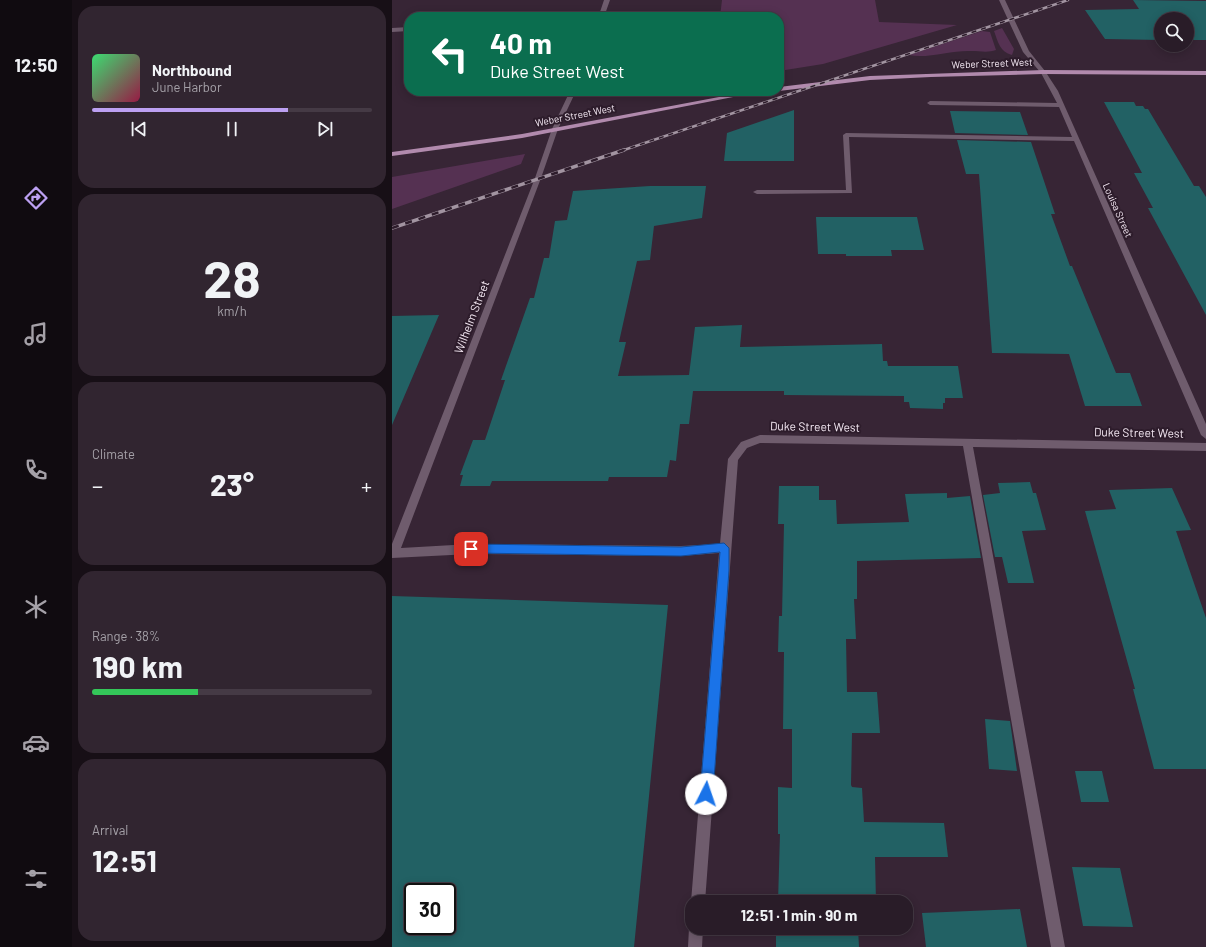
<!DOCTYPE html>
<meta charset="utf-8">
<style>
:root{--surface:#291c28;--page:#312530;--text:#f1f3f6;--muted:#a5a1a8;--line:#453a45;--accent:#bca0f2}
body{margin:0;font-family:Barlow,sans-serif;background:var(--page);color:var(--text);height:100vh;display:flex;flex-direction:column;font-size:15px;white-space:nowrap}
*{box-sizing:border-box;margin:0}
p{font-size:13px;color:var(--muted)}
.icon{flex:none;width:22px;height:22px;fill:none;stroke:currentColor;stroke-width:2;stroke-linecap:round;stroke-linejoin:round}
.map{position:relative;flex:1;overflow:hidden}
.drawer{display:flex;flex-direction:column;gap:6px;padding:6px;background:#170f16;width:320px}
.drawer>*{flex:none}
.top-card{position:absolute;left:12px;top:12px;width:380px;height:84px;border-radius:16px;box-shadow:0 2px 10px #0003,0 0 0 1px var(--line);background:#0b6e4f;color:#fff;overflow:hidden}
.tools{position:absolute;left:762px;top:12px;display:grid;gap:8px}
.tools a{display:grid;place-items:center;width:40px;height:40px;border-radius:50%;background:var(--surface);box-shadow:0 2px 10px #0003,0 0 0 1px var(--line);font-size:20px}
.speed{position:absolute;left:12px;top:883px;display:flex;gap:8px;font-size:20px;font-weight:700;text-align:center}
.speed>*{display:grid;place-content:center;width:52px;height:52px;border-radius:50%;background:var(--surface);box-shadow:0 2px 10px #0003,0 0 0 1px var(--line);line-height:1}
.speed .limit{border:2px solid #111;border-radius:6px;background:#fff;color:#111}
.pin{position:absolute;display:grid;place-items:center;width:34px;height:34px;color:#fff;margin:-17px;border-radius:8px;box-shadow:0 2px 6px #0006}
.me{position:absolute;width:44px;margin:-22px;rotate:4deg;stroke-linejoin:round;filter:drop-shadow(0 0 3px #0008)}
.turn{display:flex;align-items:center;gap:14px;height:84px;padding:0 20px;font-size:18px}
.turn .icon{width:52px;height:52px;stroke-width:2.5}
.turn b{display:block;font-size:28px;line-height:34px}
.big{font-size:30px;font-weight:700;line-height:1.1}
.drawer .tile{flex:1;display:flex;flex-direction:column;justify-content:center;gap:6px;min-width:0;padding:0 14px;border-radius:16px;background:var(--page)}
.drawer .dial{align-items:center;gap:0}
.dial b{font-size:52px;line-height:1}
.song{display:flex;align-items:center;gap:12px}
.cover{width:48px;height:48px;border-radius:6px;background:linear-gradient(135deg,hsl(140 70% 55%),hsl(340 70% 35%))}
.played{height:4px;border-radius:2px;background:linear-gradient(90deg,var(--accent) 70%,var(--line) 70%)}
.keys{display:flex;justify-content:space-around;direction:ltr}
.heat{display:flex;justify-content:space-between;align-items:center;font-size:22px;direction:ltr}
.charge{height:6px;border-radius:3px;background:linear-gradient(90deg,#34c759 38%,var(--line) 0)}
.trip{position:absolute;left:293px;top:895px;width:228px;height:40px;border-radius:16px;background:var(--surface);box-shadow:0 2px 10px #0003,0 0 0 1px var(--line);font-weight:700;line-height:40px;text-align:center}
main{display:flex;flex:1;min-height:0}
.tabs{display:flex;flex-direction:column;width:72px;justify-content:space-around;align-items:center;background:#100b10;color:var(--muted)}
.tabs .icon{width:28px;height:28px}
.tabs .on{color:var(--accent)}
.tabs b{font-size:18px;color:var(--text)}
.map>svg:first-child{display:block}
.green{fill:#553152}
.building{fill:#226164;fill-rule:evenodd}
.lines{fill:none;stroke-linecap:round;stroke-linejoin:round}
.minor{fill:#6f5c6d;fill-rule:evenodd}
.major{fill:#b18aad;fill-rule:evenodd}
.rail-far1-casing{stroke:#a294a1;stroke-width:2.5}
.rail-casing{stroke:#a294a1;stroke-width:3.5}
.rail-far1{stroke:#2d1c2b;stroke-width:1.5;stroke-dasharray:5;stroke-linecap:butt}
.rail{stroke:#2d1c2b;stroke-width:2.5;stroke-dasharray:7;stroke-linecap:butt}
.route{fill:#1a73e8;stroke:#114b97}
.labels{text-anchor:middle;stroke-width:4;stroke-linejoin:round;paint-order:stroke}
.far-street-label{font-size:10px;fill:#f4e8f3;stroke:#2d1c2b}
.street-label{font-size:12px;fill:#f4e8f3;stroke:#2d1c2b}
</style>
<main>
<nav class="tabs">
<b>12:50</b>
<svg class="icon on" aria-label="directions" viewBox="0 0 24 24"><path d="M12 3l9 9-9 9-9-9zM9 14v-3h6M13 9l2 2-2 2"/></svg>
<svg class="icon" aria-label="music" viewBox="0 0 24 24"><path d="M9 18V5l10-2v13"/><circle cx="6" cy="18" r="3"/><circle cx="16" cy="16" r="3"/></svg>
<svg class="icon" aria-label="phone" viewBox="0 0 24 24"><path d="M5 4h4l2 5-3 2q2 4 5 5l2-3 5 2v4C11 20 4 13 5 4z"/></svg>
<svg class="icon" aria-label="climate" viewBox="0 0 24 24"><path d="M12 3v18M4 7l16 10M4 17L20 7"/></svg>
<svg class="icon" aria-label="car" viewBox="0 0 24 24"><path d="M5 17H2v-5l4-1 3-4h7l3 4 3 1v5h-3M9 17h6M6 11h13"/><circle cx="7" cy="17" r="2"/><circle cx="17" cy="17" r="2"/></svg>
<svg class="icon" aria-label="filters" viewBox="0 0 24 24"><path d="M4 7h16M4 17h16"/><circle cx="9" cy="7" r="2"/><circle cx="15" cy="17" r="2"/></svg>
</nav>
<section class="drawer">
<div class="tile">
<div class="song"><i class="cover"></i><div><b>Northbound</b><p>June Harbor</p></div></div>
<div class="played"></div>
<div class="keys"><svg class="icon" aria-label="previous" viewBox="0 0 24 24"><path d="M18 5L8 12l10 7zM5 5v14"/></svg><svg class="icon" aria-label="pause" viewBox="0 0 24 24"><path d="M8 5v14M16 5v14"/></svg><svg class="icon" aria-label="next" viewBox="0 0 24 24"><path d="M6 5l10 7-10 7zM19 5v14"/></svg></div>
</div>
<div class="tile dial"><b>28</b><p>km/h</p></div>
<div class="tile"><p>Climate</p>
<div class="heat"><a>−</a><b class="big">23°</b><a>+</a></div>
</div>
<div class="tile"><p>Range · 38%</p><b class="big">190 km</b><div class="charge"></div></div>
<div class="tile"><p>Arrival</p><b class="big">12:51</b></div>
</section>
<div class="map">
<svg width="814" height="947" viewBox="0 0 814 947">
<rect width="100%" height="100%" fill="#372535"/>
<!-- green -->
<path class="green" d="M330,0H483L487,22L565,25L431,64L387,71V17H328Z
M610,28L622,49L620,55C608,52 606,42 602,31Z
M590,31L598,32L604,50C596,53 588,51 579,51C560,50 535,59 517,55Z
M133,154L129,164L0,209V177Z"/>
<!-- building -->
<path class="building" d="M741,0L814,1V40H795V19H769V40L713,39L693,10L747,9Z
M712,102H742L744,106H751L753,109H756L802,186H807L814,197V315L756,208H761L742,173H750Z
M402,110V161H332L335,133Z
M558,111L628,112L636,135L563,133Z
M565,140L639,142L663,214H659L678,266H680L724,373H738L750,406H693L677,354L600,353L587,174H574Z
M258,186H314L310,218L262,226L258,260L245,261L227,342H234L226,376L297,375L303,327L350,325L348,347L490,344L491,361H495L496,366H566L571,398H553V403H551V409L518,408L517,402H512V396L392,395V391H301L297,424H288L284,461L278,460L275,477H217L216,481H100L98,486H68L71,475H68L81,440H93L113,380H109L138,298H142L152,258H157L163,221L175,220L181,191Z
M424,217H525L532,250H499L500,256H454V254H426Z
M47,315L0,425V316Z
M638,482L641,493H644L654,530L630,531L642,583H616L610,557H603L591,495L608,493L606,483Z
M387,486H427V500H444L445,524L517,522L513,494L555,493V498L578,496L589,558L465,561V599H462L464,639H454L455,692H485L488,733H460L459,785L460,787L470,788L472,822L552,823L556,857H483L484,902H386L388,834H386V787L400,788V729H391L392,652H386L387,616H390L392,524H386Z
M780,488L799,530L784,531L814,618V769H762L741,689H743L693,511L724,509L717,490Z
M0,596L276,605L242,947H0ZM21,892H55V926H21Z
M593,719L618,721L625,771L597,769Z
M683,771H710L717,802H689Z
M680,867L728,868L741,927L691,926Z
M628,909L635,947H534L530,913Z
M384,928H466L467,947H384Z"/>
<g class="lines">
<!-- minor -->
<path class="minor" d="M212,0H218L212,17H206L207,15L155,17L158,15L208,12Z
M607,0H613L637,51L653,71L666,91L814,424V439L809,435L682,141L457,137L460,193L365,194L361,192L365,190H454L451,135L454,133L680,137L667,107L538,105L535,103L538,101L665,103L649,73L631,52Z
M17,27V31L0,32V28Z
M178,91H184L166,129L149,178L9,548L79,544L289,546L328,544L336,459L349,442L368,435L814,443V451L581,447L673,947H659L571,446L368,443L355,448L346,460L313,902H300V905L299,902L327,553L289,556L79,554L0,558V544L143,178L160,129Z
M300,922V928H311L310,947H296L297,928Z"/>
<!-- major -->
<path class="major" d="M651,70L814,71V75L651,74L539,77L478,80L387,91V87L478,76Z
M359,91H372L130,138L0,156V152L130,134Z"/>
<!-- rail-far1 casing -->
<g class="rail-far1-casing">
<path id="rail-far1" d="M229,151L676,0"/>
</g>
<!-- rail casing -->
<g class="rail-casing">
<path id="rail" d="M0,228L232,150"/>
</g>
<!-- rail-far1 -->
<use href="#rail-far1" class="rail-far1"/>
<!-- rail -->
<use href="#rail" class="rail"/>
</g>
<!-- route -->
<path class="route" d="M332,543L337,548V570L321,794L319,798L314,800L310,798L308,794L328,552L289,556L79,553L74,549L79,544L289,547Z"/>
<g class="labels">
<!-- far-street labels -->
<g class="far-street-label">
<text transform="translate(600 63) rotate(-2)" y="4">Weber Street West</text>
<text transform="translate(183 115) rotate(-11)" y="4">Weber Street West</text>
<text transform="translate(726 210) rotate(66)" y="4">Louisa Street</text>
</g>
<!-- street labels -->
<g class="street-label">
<text transform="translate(80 317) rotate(-69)" y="4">Wilhelm Street</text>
<text transform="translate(423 427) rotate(1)" y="4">Duke Street West</text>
<text transform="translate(747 433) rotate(1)" y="4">Duke Street West</text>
</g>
</g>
</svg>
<div class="tools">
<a><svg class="icon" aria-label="search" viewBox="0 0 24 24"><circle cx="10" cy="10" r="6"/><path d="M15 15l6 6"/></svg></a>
</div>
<div class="speed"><div class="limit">30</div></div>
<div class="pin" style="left:79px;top:549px;background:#d93025"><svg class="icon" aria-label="arrive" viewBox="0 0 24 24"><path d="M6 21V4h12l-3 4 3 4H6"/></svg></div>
<svg class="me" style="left:314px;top:794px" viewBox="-20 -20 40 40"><circle r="19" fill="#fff"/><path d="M0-13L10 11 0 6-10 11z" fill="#1a73e8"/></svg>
<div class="trip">12:51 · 1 min · 90 m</div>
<div class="top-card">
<div class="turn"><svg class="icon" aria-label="left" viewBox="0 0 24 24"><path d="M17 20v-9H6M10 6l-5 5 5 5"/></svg><div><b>40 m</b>Duke Street West</div></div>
</div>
</div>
</main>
